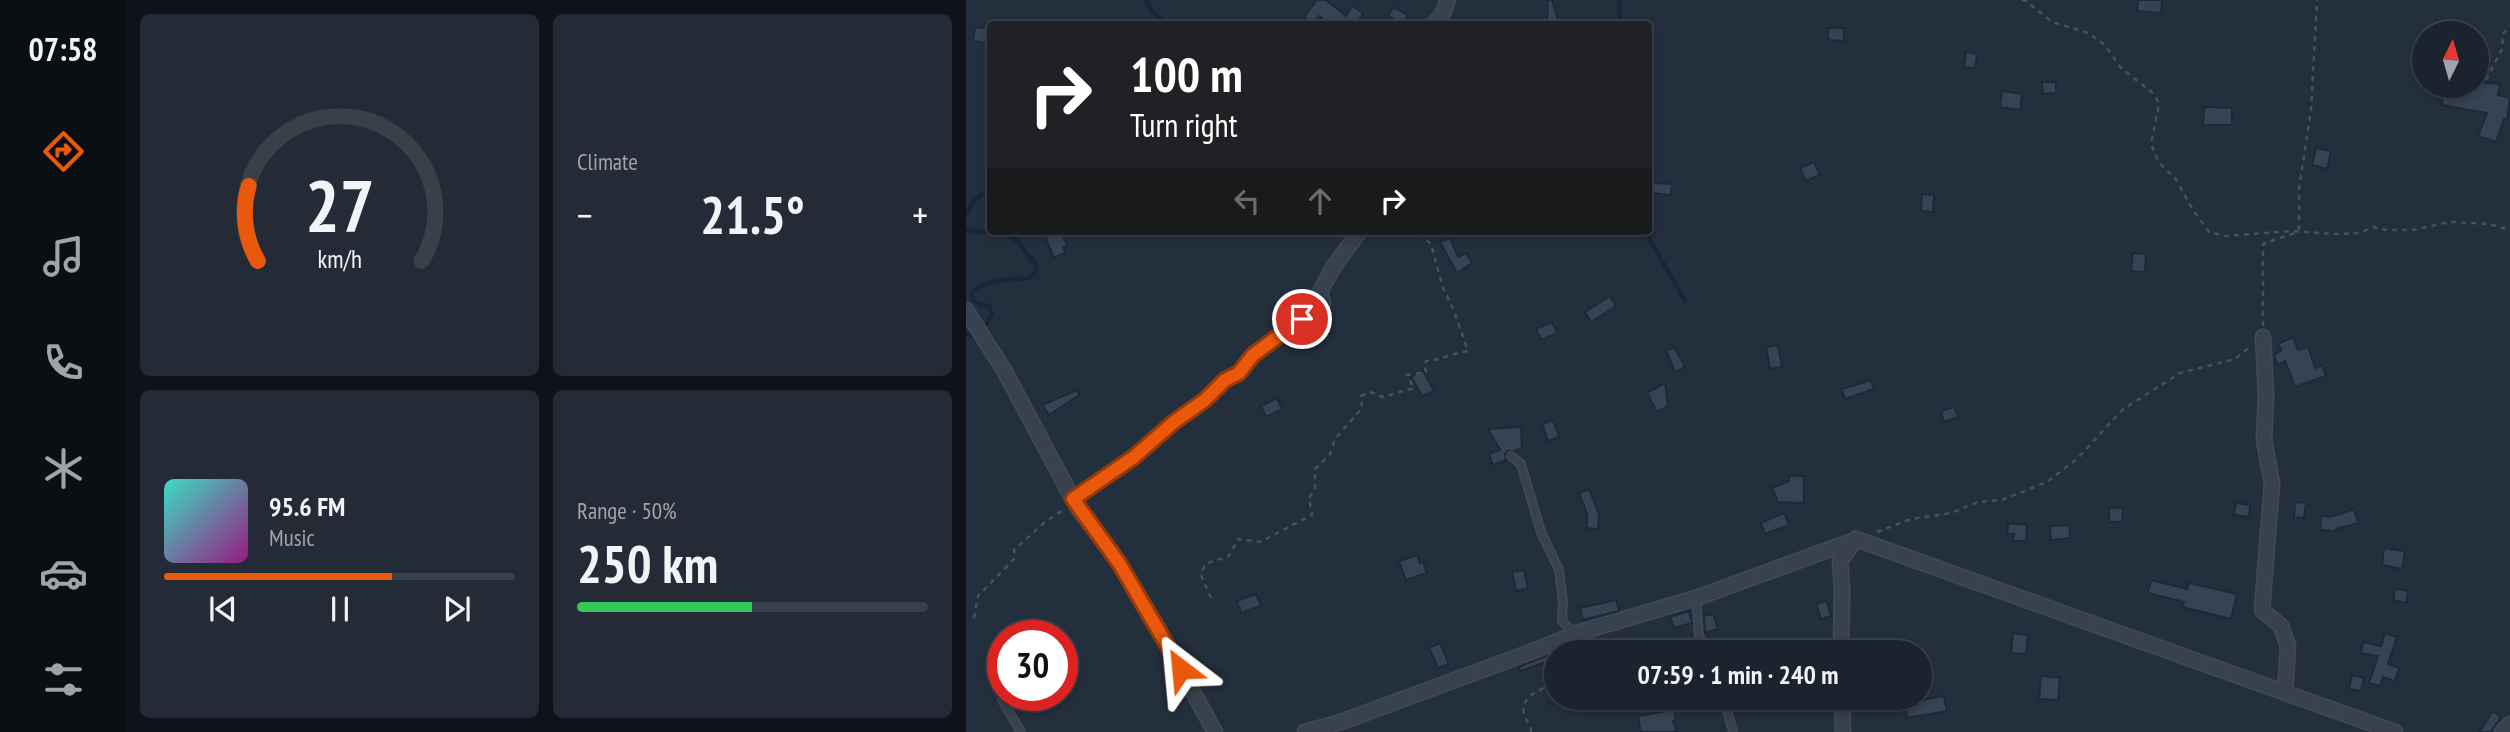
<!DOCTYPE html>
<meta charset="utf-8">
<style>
:root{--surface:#1b232e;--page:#242b36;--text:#f1f3f6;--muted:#a0a4aa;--line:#39404a;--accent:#ea580c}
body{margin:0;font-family:"PT Sans Narrow",sans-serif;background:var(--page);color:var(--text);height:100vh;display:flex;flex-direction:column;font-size:26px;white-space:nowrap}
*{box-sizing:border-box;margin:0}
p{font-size:23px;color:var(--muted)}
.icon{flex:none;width:38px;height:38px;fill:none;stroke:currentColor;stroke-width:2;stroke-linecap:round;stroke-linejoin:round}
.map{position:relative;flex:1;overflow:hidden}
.details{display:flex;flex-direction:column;gap:14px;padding:14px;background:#0f1319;width:840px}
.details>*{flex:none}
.top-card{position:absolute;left:21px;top:21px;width:665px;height:214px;border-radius:7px;box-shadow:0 4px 10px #0003,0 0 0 2px var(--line);background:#202124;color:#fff;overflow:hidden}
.needle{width:46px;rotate:5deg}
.controls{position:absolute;left:1446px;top:21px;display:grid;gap:14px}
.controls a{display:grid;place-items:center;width:77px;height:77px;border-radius:50%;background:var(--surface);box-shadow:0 4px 10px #0003,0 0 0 2px var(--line);font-size:35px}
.speed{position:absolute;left:21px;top:620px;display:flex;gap:14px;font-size:35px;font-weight:700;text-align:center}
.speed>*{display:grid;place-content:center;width:91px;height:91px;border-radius:50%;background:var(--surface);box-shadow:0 4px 10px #0003,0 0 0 2px var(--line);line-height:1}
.speed .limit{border:10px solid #d22;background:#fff;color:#111}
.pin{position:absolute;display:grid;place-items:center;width:60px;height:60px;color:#fff;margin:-30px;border:4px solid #fff;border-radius:50%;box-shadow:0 2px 7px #0007}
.me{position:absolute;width:77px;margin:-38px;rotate:331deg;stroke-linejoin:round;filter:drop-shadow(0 0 5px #0008)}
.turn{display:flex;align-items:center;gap:24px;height:147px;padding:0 28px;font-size:32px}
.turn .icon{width:91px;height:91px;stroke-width:2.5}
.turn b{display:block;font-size:49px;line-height:60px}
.lanes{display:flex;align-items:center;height:66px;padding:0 28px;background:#0003;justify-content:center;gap:35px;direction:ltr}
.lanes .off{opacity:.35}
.big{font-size:52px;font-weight:800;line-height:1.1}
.details .card{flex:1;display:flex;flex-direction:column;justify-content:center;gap:10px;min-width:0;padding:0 24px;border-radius:10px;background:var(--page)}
.details .dial{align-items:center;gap:0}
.dial svg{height:182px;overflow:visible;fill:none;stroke:var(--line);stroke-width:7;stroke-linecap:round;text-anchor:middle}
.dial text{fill:var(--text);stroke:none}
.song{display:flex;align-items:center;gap:21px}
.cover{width:84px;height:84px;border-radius:10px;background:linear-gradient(135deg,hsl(170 70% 55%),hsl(310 70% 35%))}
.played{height:7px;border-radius:4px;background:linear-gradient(90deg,var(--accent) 65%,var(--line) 65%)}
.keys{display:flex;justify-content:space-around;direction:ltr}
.heat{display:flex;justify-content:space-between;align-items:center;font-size:38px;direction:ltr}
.charge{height:10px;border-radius:5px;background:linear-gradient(90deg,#34c759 50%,var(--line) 0)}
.details .tiles{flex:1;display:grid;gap:14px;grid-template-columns:repeat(2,1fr)}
.trip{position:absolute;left:578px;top:640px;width:388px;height:70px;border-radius:35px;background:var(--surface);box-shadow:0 4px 10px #0003,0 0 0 2px var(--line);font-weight:800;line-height:70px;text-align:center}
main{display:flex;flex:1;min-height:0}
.menu{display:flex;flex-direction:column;width:126px;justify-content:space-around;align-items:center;background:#0b0e12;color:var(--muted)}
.menu .icon{width:49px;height:49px}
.menu .active{color:var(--accent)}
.menu b{font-size:32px;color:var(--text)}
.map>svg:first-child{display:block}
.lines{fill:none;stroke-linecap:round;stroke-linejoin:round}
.stream{stroke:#17263c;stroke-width:4.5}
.building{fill:#364354;stroke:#1f2835;stroke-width:2}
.service-casing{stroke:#414a57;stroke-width:10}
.minor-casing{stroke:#414a57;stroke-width:17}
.path{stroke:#3f5557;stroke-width:2.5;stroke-dasharray:5 5;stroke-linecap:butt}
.service{stroke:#38414e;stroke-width:7}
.minor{stroke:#38414e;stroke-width:14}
.route-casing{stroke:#983908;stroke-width:18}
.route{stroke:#ea580c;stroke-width:12}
</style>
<main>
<nav class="menu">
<b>07:58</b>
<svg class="icon active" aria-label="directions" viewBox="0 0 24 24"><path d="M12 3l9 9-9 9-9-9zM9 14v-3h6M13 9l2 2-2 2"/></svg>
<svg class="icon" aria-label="music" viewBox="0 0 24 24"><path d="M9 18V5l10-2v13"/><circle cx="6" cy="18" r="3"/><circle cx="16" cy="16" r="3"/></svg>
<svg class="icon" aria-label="phone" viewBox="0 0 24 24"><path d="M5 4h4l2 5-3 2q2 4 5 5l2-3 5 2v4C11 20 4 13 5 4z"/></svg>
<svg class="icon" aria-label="climate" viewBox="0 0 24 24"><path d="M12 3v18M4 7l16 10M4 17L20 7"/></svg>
<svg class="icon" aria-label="car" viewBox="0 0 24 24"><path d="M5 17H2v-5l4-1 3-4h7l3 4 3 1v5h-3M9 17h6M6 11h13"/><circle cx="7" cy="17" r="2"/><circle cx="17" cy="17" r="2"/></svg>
<svg class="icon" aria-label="filters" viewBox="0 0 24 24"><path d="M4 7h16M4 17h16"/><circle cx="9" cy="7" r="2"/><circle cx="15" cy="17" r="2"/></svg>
</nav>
<section class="details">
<div class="tiles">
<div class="card dial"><svg viewBox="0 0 100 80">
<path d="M14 69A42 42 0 1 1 86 69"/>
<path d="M14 69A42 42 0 0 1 10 36" stroke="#ea580c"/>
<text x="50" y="56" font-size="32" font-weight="700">27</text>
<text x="50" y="72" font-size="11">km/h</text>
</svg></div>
<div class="card"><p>Climate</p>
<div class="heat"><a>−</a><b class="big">21.5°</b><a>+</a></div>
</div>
<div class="card">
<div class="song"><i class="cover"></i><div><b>95.6 FM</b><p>Music</p></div></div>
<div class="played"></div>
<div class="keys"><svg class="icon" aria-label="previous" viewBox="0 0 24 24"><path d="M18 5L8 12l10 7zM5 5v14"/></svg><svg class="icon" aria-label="pause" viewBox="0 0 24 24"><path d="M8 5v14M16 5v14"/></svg><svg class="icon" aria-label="next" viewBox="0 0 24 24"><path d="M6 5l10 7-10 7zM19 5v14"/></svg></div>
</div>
<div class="card"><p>Range · 50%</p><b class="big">250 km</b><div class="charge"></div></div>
</div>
</section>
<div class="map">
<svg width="1544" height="732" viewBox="0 0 1544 732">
<rect width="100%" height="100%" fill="#242f3e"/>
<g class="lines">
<!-- stream -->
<path class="stream" d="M180,0L186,12L200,24
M653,0L654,24
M0,215L6,203L16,194L24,193
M0,229C15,235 33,229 46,237C57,244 60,256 70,264V272L63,278C46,280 19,278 6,293L7,300L12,304L23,306L26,314C20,326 15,338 0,335
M679,231L719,301"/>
</g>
<!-- building -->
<path class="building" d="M351,0H360L380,16L386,6L397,13L391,24H364L353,16L347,24L338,17Z
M582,0H586L593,24H581Z
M1172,0H1196L1195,13L1171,11Z
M427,7L442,15L436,24L422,16Z
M9,27L24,29L22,43L7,41Z
M862,28H878V41L862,40Z
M1000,52L1011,54L1009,68L998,67Z
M1076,82H1090V93L1077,94Z
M1510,82L1534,84L1532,95L1544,98L1541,120L1538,119L1530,142L1512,136L1521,113L1476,105L1478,86L1510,90Z
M1036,91L1056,94L1054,110L1034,107Z
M1238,107L1266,108V125H1237Z
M1350,148L1365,151L1361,169L1346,165Z
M848,162L854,175L840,181L834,168Z
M687,183L706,184L705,195L686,193Z
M956,194L968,195L967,212L955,211Z
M77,231H95L101,246L97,247L99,253L88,258Z
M484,238L492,257L500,253L506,263L491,273L474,242Z
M1167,253L1180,254L1179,272L1165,271Z
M644,296L650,306L625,322L619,312Z
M586,322L591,333L575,340L570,329Z
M1327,337L1332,350L1342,347L1349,368L1356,365L1360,376L1329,387L1319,361L1312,365L1308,355L1316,350L1312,344Z
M812,345L816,367L804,369L800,347Z
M709,348L719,367L709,372L700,350Z
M457,370L468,391L456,396L445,377Z
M905,380L908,389L879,399L876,389Z
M699,383L702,406L691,412L681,393Z
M111,390L113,395L83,415L76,405Z
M311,398L316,409L300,417L295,406Z
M988,407L992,417L978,422L975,411Z
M587,420L593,437L582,441L576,424Z
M555,427L556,447L549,451H542L539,454L540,460L527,465L523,454L534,450L522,429Z
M823,476H838V503L812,502L806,488L823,481Z
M623,489L633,514L632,529L621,528V514L613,493Z
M1329,502L1340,503L1338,518L1328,517Z
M1270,503L1284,505L1283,517L1268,515Z
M1143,508H1157L1156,522H1143Z
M1388,509L1392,523L1370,529V531L1354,530L1355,516L1365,517Z
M818,513L823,525L799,534L795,523Z
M1042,523L1061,525L1060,541H1047L1048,534H1041Z
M1103,525L1104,538L1085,540L1084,526Z
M1418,548L1439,551L1436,569L1416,565Z
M451,555L454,563L457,562L461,573L440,580L433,561Z
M558,570L562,588L550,591L546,572Z
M1185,580L1221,589L1223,583L1271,594L1265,619L1216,607L1218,602L1182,593Z
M1429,589L1442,591L1440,603L1427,600Z
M290,594L295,606L275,613L271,601Z
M650,600L653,611L617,620L614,608Z
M861,601L865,616L855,619L850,604Z
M723,611L726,623L708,628L704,617Z
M747,614L752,629L739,633L738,616Z
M1047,633L1062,635L1060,654L1045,653Z
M1419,633L1431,637L1422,664L1433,668L1429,681L1417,677L1414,686L1403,683L1412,656L1395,653L1397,642L1415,646Z
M474,643L483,664L472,668L463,648Z
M590,652V667L580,671L577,663L554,671L553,667Z
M1386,675L1398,678L1395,691L1383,689Z
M1075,676L1094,678L1092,700L1073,699Z
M978,696L981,711L941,718L939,703Z
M900,698H915L914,710L899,708Z
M708,710L710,720L707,721L711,732H675L672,716Z
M1527,711L1535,717L1525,732H1513Z"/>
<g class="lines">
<!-- service casing -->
<g class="service-casing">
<path id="service" d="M545,456L555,464L575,532L593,570L597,601L596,621L608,633
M730,598L733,635L740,653
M758,698L767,732
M36,700L55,732"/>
</g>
<!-- minor casing -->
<g class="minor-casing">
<path id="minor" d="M468,24L476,15L482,0
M0,310L38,370L111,507L153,563L192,628L249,732
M1297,337L1300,396L1298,440L1306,483L1296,610L1315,626L1322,646L1319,693
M107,499L168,457L208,422L239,400L259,380L273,373L287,355L336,319L345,307L357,303L354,292L368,266L394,231
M875,653L876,587L874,561L890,539L1429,732
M876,698L877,732
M339,732L375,722L570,650L608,634L730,598L889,540
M1536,732L1544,724"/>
</g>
<!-- path -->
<path class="path" d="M1056,0L1060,1L1086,22L1122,33L1139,45L1155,68L1188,94L1193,104L1185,144L1193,163L1209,178L1227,210L1243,232L1259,236L1325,231L1369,234L1394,233L1407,227L1421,230H1447L1483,222L1523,224L1544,230
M1520,80L1536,49L1537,34L1544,26
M1333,230V189L1345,109L1351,0
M1297,326V244L1329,233
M911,532L945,519L985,513L1012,502L1036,500L1081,482L1112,458L1156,410L1214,373L1269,359L1284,347
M245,598L235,575L239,564L263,556L272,539L294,542L346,515L343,498L349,489V469L364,454L369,439L396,408L395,396L404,392L417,397L448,388L441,375L460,372L458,364L460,361C476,360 486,353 502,351L488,311L477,288L465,244L450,231
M8,618L12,596L49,558L48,550L78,523L97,510
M663,653L723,638
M565,732C565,725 561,723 559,716C551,696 577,690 590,681"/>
<!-- service -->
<use href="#service" class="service"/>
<!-- minor -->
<use href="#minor" class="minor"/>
</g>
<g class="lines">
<!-- route casing -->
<g class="route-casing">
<path id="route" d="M215,669L153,563L107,499L168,457L208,422L239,400L259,380L273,373L287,355L336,319"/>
</g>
<!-- route -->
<use href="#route" class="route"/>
</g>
</svg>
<div class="controls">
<a><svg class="needle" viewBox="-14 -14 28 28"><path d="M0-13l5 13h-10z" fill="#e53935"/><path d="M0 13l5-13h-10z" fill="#a0a4aa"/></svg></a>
</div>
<div class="speed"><div class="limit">30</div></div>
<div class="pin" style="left:336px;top:319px;background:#d93025"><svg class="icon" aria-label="arrive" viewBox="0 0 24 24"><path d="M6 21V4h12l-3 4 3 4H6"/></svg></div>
<svg class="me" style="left:215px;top:669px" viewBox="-20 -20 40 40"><path d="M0-17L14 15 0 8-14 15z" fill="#ea580c" stroke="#fff" stroke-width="4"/></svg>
<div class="trip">07:59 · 1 min · 240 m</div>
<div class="top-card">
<div class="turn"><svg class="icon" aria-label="right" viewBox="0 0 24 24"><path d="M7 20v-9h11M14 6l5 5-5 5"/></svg><div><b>100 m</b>Turn right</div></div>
<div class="lanes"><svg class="icon off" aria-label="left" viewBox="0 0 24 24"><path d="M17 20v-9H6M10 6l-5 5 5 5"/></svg><svg class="icon off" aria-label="ahead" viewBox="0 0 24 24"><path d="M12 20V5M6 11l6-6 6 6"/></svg><svg class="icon" aria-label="right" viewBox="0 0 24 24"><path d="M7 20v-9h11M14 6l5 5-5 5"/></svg></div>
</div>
</div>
</main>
